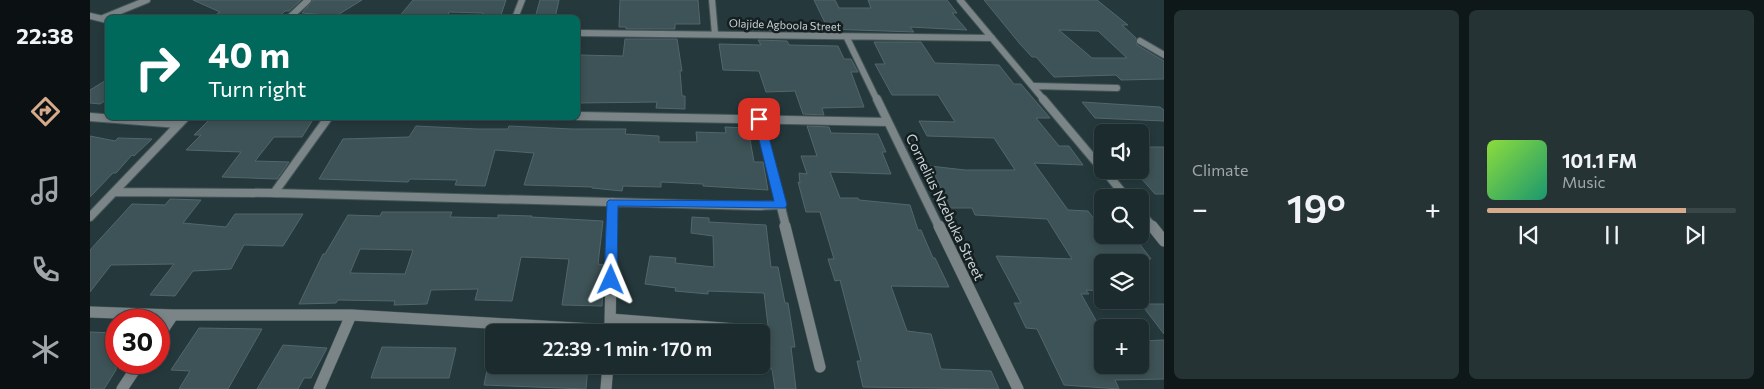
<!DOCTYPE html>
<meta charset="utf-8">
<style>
:root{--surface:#1c2b2d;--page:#253335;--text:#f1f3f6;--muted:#a0a7aa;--line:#3a4749;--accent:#d6ab8b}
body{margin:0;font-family:Commissioner,sans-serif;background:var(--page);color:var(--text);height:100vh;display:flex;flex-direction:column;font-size:19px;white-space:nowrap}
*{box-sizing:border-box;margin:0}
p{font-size:16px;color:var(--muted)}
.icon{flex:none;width:28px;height:28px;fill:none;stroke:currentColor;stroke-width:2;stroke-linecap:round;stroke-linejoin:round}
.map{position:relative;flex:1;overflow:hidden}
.panel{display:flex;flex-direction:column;gap:10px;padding:10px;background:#0f1819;width:600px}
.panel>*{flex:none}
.top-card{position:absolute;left:15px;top:15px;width:475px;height:105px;border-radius:8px;box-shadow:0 2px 8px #0003,0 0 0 1px var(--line);background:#00695c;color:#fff;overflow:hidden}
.tools{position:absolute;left:1004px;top:124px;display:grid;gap:10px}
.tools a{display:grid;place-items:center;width:55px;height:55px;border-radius:8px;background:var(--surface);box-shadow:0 2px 8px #0003,0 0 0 1px var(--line);font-size:25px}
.speed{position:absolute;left:15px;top:309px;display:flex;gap:10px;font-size:25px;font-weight:700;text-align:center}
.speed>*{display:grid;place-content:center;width:65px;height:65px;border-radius:50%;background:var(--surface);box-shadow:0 2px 8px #0003,0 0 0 1px var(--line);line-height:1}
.speed .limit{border:8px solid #d22;background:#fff;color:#111}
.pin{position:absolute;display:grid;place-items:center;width:42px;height:42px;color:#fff;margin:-21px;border-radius:10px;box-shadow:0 2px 8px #0006}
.me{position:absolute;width:55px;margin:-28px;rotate:1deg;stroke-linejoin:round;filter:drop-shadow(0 0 4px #0008)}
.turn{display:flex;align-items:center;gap:18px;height:105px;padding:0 20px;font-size:22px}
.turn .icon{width:65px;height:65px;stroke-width:2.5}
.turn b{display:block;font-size:35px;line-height:42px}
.big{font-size:38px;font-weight:600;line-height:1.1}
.panel .tile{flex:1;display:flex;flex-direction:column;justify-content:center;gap:8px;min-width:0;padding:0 18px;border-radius:8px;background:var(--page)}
.song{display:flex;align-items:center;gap:15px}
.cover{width:60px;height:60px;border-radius:8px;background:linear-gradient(135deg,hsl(90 70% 55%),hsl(160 70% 35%))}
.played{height:5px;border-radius:2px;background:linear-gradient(90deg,var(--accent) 80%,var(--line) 80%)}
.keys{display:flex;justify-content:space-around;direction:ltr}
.heat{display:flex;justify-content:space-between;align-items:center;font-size:28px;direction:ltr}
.panel .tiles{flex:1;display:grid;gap:10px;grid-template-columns:repeat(2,1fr)}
.trip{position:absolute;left:395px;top:324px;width:285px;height:50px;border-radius:8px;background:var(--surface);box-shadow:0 2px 8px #0003,0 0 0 1px var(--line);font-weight:600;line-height:50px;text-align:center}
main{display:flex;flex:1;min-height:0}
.dock{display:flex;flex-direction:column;width:90px;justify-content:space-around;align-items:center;background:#0b1112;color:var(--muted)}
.dock .icon{width:35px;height:35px}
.dock .on{color:var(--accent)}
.dock b{font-size:22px;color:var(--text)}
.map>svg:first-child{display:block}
.building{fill:#3e5357;stroke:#52676b;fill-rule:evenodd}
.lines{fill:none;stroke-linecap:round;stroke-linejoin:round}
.minor-far2-casing{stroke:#425558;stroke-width:8}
.minor-far1-casing{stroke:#425558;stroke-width:10}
.minor-casing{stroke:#425558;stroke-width:12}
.minor-far2{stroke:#7b8587;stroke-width:6}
.minor-far1{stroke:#7b8587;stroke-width:8}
.minor{stroke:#7b8587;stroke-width:11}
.route{fill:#1a73e8;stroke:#114b97}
.labels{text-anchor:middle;stroke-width:5;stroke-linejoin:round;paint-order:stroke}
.far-street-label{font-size:11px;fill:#c8d4d6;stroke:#151e20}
.street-label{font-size:14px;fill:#c8d4d6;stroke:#151e20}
</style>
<main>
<nav class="dock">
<b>22:38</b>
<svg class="icon on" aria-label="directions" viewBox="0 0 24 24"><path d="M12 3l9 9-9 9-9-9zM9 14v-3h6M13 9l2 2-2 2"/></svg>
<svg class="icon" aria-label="music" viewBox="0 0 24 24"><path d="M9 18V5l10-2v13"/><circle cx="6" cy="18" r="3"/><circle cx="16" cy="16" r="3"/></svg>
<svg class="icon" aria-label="phone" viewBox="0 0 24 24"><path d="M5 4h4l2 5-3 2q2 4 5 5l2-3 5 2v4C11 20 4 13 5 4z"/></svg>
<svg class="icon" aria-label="climate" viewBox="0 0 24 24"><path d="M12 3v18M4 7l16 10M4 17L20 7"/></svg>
</nav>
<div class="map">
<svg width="1074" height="389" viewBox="0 0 1074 389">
<rect width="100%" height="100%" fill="#25393c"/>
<!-- building -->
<path class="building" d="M103,0H211L199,11H195L188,18H121L130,12Z
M223,0H272L246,16L212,13Z
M323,0H416L410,18H391L393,13L359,12L357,18H308Z
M450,0H469L465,18H445Z
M530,0H608L610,24H585V29H536V27H529Z
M724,0H745L749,8H781L778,0H857L867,13H862L877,30L820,27L824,32L738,29Z
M894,0H1007L1038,25H1032L1046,38L1047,45L1074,61V79L1031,80L1026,75L964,77L946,57H942L930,44ZM969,30L1008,31L1037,58H1002Z
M690,23L693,30H662L660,25Z
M535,39H587L592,71H590L592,96H595V109L566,108L567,102L488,103V55L533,56Z
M668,40L697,41L699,45L748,46L754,59H761L768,72H761L774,107L732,108L734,115L713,114L705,91L676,92L669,71L633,70L629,44L671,45Z
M784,42H831L845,63L909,65L924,84H931L960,118H946L969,146H979L993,165L944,163L978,210L998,211L1012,229V235H1043L1061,259L1012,257V291L996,290L999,294H991L1012,331V365H1050V341L1074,340V379L1025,380L1029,389L974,385L947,329L936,328L924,303H931L906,256L982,259L957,219L885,215L882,208H858L851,192H853L840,166L875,170H925L904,138L837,136L829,121L865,122L848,95H802L785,64H795Z
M18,79V99L10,104L0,103V90Z
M992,102L1070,107L1074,110V121L1005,118Z
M121,118H224L212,137H184L165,161L199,162L187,179L132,177L151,152L96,150L111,135H104Z
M326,126L387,129H418L419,126L482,129H536L535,134L569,136V142H607L606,132L636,133L635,127L658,128L664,162H673L678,190L613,186V184L571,182V187L533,186L532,191L502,188V187L434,185L444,153L405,150L395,186L365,185L367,180L320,179L318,182L229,179L253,139L319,137Z
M717,126L739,127L741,133L788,134L796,152H792L801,174L740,172L750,198H768L769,200L820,205L828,230H831L843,258H845L859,287L801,286L817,331L841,334L851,369L901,371L909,389L773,387L767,361H771L750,280L745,281L738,259H744L730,212H716L708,182L710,183L709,173L717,174L711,156H727Z
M0,136L25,141L28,138L62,139L44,156L42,155L26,173H23L0,197Z
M1050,147H1074V194H1065L1050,177Z
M80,199L111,200L93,223L136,227L145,214H213L193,246L154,245L141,269L103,271L85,296L60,295L84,264L21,265L0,292V250L42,204L75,205Z
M292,212H362L360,217L408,218V215L442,216L441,217L513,221L508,264L514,265L512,306L472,305L479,259L431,257L422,301L385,300L388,289L341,290L337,304L304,305L305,301L248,300L246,303L209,304L233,254H235L258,215L290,216ZM270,249L323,250L315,274L260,273Z
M602,217L619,218V222L676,225L681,267H688L695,303H698L705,347H701L706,389H685L682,369L671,368V349L681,350L674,293L618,291V294L585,291L586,288L555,284L560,256L586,258L585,263L624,267L623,236L601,233Z
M1051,304H1074V334Z
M109,328L172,329L138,389H89L100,371L81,370Z
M0,332L26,333V370L14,389H0Z
M193,345L237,348L221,378H214L208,389H167Z
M292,347L366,348L359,378H281Z
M398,365H498L496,389L394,385Z"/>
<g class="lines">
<!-- minor-far2 casing -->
<g class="minor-far2-casing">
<path id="minor-far2" d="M622,0L625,34
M870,0L954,100
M0,16L17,20
M13,18L57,0
M199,18L218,0
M425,18L432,0
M488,33L902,38
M757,38L787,100
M1050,41L1074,55
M944,86L1027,88"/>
</g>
<!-- minor-far1 casing -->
<g class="minor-far1-casing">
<path id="minor-far1" d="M787,99L849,227
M953,99L1012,169
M488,116L798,122
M0,117L88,124
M669,119L696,227
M1014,170L1037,198
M25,192L184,193L665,206L691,205
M184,193L238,118
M1050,212L1063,227
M0,217L95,118
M522,227L523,202"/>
</g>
<!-- minor casing -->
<g class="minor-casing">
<path id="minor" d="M695,226L730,367
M849,226L928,389
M1062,226L1074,241
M0,312L83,315H261L520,330
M520,319L658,330
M520,325L522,226
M69,336L83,315
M32,389L50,362
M229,389L261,315
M516,389L518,365"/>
</g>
<!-- minor-far2 -->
<use href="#minor-far2" class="minor-far2"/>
<!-- minor-far1 -->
<use href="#minor-far1" class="minor-far1"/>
<!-- minor -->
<use href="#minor" class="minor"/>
</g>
<!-- route -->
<path class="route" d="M669,116L674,119L697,205L695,208L528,206L527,280L526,284L521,285L516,284L514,280L517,202L519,200L684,201L664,119Z"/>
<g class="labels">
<!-- far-street labels -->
<g class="far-street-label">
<text transform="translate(695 25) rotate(2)" y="4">Olajide Agboola Street</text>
</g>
<!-- street labels -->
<g class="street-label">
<text transform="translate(855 207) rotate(64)" y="5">Cornelius Nzebuka Street</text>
</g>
</g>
</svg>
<div class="tools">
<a><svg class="icon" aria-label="sound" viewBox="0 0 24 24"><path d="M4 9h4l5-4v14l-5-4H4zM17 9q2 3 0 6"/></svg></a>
<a><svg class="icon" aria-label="search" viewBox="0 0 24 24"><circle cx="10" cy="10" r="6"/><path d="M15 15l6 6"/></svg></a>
<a><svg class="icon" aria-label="layers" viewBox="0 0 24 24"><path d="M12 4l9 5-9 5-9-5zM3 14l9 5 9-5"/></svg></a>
<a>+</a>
</div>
<div class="speed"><div class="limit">30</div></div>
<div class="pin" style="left:669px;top:119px;background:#d93025"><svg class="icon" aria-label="arrive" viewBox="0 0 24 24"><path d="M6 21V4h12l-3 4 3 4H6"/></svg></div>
<svg class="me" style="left:521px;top:280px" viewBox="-20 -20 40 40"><path d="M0-17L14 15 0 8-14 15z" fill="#1a73e8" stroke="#fff" stroke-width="4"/></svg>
<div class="trip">22:39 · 1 min · 170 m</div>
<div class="top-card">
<div class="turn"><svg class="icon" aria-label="right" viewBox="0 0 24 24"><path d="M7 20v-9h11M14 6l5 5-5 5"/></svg><div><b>40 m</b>Turn right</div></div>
</div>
</div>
<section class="panel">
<div class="tiles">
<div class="tile"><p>Climate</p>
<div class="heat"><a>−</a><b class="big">19°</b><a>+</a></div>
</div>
<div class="tile">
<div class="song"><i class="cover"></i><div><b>101.1 FM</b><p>Music</p></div></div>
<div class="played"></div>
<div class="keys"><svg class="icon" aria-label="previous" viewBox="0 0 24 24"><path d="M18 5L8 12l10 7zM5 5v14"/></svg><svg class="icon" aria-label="pause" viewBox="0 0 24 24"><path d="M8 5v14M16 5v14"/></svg><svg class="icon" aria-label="next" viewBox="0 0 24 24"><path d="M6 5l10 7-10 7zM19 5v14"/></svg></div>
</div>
</div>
</section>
</main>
